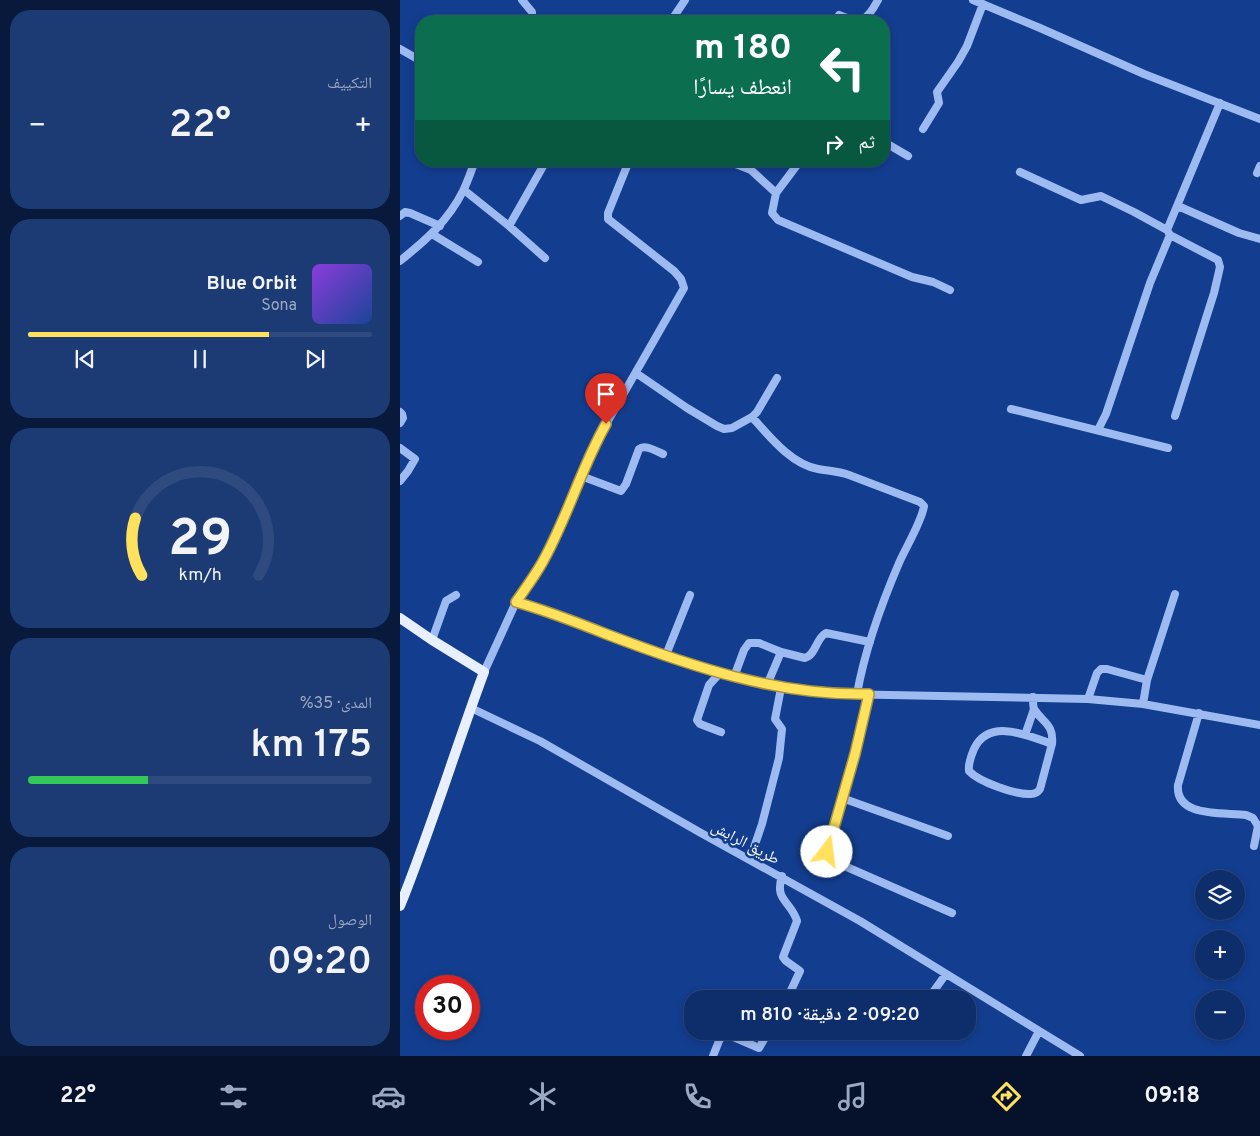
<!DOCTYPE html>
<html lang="ar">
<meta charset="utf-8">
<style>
:root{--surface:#0e2e6b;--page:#1c3a73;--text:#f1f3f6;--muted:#9ba8c1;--line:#2e4a7e;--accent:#ffe15e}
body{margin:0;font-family:Overpass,"Noto Naskh Arabic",sans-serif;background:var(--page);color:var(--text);direction:rtl;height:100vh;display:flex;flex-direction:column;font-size:19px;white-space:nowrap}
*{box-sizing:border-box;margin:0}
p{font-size:16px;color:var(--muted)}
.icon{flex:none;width:28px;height:28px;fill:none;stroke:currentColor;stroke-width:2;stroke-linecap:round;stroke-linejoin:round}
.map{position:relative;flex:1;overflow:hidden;direction:ltr}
.sheet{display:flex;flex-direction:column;gap:10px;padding:10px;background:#08193b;width:400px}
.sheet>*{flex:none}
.banner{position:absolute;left:15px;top:15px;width:475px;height:152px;border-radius:20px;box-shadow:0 2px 8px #0003,0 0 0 1px var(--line);direction:rtl;background:#0b6e4f;color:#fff;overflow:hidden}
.controls{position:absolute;left:795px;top:870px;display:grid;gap:10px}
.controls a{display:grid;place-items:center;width:50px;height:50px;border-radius:50%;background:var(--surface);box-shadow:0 2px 8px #0003,0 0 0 1px var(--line);font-size:25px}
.speed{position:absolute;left:15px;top:975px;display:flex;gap:10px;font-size:25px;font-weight:700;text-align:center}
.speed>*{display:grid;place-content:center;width:65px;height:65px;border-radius:50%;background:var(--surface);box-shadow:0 2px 8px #0003,0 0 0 1px var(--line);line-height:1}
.speed .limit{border:8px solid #d22;background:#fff;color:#111}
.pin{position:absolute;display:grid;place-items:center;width:42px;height:42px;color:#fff;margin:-51px -21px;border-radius:50% 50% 50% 0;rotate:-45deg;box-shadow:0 0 5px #0007}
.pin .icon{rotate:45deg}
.me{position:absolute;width:55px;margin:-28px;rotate:15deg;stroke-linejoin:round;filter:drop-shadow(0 0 4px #0008)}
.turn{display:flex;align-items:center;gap:18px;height:105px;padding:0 15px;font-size:22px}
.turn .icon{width:65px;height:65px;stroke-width:2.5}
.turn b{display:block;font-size:35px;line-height:42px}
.then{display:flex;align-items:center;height:48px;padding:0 15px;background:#0003;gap:10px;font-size:19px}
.big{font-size:38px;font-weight:600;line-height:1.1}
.sheet .card{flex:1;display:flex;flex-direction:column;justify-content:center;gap:8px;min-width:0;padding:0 18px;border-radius:20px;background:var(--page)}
.sheet .dial{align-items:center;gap:0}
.dial svg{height:130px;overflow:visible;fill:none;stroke:var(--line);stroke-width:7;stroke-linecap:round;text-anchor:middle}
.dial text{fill:var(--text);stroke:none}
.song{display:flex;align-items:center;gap:15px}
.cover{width:60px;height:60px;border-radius:8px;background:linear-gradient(135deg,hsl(270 70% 55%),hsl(220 70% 35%))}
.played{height:5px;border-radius:2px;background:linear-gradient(90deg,var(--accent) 70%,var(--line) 70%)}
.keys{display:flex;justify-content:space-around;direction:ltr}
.heat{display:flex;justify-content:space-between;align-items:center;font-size:28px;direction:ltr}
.charge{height:8px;border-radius:4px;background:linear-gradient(90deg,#34c759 35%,var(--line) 0)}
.trip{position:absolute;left:284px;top:990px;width:292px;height:50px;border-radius:20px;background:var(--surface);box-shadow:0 2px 8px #0003,0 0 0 1px var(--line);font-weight:600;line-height:50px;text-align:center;direction:rtl}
.tabs{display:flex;height:80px;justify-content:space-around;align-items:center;background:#06122b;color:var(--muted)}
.tabs .icon{width:35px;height:35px}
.tabs .active{color:var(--accent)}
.tabs b{font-size:22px;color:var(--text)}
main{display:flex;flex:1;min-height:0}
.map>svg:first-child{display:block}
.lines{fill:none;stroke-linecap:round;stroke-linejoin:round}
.minor{stroke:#9ebbf1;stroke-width:8}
.major{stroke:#e8efff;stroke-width:10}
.route-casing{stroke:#a6923d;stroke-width:12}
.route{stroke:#ffe15e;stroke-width:9}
.labels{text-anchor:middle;stroke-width:5;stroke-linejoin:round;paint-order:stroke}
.street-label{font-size:16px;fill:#fff;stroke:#133d8f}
</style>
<main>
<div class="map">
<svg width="860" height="1056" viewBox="0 0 860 1056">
<rect width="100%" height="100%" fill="#133d8f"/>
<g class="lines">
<!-- minor -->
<path class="minor" d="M122,0L132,12V21
M573,0L640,28L744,74L860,119
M439,15C461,25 467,21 478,0
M271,21L285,0
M0,49L21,61
M523,129L539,103L537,92L558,62L567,46L583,4
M484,142L508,156
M328,161L351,170L376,193L400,161
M620,172L681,200L701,196L734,212L767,230L770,235
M857,173L860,166
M64,190L109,226L145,258
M376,193L372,213L378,220L512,277L533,282L550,290
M778,206L839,233L860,239
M0,216L5,212L10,213L40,226
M109,226L146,161
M767,230L820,103
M32,234L78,262
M0,261C26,240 48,221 63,191C68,181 71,171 75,161
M236,373L287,408L317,426L324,429L332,428L352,417L357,412L377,378
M611,409L768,448
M0,412L2,414L3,418L0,423
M352,417C370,437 391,464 418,469C429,471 438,471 449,475L520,502L524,506C522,521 506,547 499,563C481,605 465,649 457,694
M698,430L706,414L750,283L770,235L818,260L820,267L814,293L775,416
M0,448L15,459L8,471L0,481
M181,476L221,491L226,484L239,449C245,444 256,451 263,454
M116,602L142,564L179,481L189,454L284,288L281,279L274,271L208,219V213L229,161
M32,640L46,601L56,595
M266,655L290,595
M84,672L116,602L151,612L278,659L334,677L381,688L438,694L688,699L743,704L860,725
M320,673L309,685L297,720L300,724L321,732
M334,677L344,650L349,643H359L381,652L405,658C416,655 416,638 426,633L470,642
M367,685L381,652
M469,694L455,754L427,856L433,861L552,913
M633,697C633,700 633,706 634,709C643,723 654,724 652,744L640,789C638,792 635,794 631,794C616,795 579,782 569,771C568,764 571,756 574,749C589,717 629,736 652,744
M688,699L697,673L701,669H707L747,680L775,594
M743,704L747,680
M71,708L140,741L301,833L460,921L680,1056
M799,713L778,785C775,818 824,812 846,815L853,818L858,826L854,846
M625,735L634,709
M442,798L548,836
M350,859L362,824L379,758L382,729L375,719L381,688
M382,876C374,901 391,901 397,921L383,957L386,961L400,971L387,999
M528,999L546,974
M313,1056L319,1041L324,1033L359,1048L369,1031
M626,1056L639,1031"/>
<!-- major -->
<path class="major" d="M0,618L32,640L84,672C55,750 31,829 0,906"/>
</g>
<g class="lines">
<!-- route casing -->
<g class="route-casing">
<path id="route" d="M206,424C181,468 167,519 142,563C134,577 125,589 116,602C147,611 176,622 206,634C290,666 378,696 469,694L455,754L427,852"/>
</g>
<!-- route -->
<use href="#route" class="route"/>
</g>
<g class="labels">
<!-- street labels -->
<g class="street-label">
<text transform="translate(346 842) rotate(28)" y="6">طريق الرابش</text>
</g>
</g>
</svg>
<div class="controls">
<a><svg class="icon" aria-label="layers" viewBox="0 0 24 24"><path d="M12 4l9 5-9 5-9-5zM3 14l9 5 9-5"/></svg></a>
<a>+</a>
<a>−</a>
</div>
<div class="speed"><div class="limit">30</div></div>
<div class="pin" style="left:206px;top:424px;background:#d93025"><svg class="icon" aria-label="arrive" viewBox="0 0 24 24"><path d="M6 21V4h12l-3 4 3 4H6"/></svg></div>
<svg class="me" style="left:427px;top:852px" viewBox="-20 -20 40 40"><circle r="19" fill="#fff"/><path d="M0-13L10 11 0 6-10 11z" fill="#ffe15e"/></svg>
<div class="trip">09:20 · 2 دقيقة · 810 m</div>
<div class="banner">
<div class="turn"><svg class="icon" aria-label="left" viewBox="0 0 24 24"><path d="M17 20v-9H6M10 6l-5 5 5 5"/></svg><div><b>180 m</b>انعطف يسارًا</div></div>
<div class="then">ثم<svg class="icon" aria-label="right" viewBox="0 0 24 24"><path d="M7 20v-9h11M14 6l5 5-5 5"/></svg></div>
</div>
</div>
<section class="sheet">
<div class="card"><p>التكييف</p>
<div class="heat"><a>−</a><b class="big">22°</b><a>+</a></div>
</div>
<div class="card">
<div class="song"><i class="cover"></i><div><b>Blue Orbit</b><p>Sona</p></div></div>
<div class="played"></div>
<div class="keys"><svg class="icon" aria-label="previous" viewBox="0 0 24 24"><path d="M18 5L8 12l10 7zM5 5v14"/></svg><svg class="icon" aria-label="pause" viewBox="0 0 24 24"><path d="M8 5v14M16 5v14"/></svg><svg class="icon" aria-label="next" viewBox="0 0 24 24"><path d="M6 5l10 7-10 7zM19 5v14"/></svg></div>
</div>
<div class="card dial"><svg viewBox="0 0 100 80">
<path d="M14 69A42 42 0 1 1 86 69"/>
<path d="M14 69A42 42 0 0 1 10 34" stroke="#ffe15e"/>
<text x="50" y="56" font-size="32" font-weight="700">29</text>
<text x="50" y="72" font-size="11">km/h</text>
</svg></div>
<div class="card"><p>المدى · 35%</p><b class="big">175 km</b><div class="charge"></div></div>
<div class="card"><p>الوصول</p><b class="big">09:20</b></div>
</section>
</main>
<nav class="tabs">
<b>09:18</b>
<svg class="icon active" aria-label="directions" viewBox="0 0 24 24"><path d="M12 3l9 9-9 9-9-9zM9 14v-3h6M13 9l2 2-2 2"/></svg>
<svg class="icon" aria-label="music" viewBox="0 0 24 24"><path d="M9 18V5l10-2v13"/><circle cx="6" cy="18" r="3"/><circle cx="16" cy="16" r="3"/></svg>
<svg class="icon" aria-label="phone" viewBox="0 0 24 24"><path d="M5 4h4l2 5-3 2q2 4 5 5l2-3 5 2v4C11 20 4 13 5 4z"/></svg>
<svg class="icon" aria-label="climate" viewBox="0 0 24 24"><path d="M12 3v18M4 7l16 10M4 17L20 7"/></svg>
<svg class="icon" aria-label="car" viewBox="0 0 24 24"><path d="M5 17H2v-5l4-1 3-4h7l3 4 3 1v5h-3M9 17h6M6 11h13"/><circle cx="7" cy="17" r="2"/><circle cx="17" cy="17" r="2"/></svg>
<svg class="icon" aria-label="filters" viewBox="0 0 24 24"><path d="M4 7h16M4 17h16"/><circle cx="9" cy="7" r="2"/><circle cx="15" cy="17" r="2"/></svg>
<b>22°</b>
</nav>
